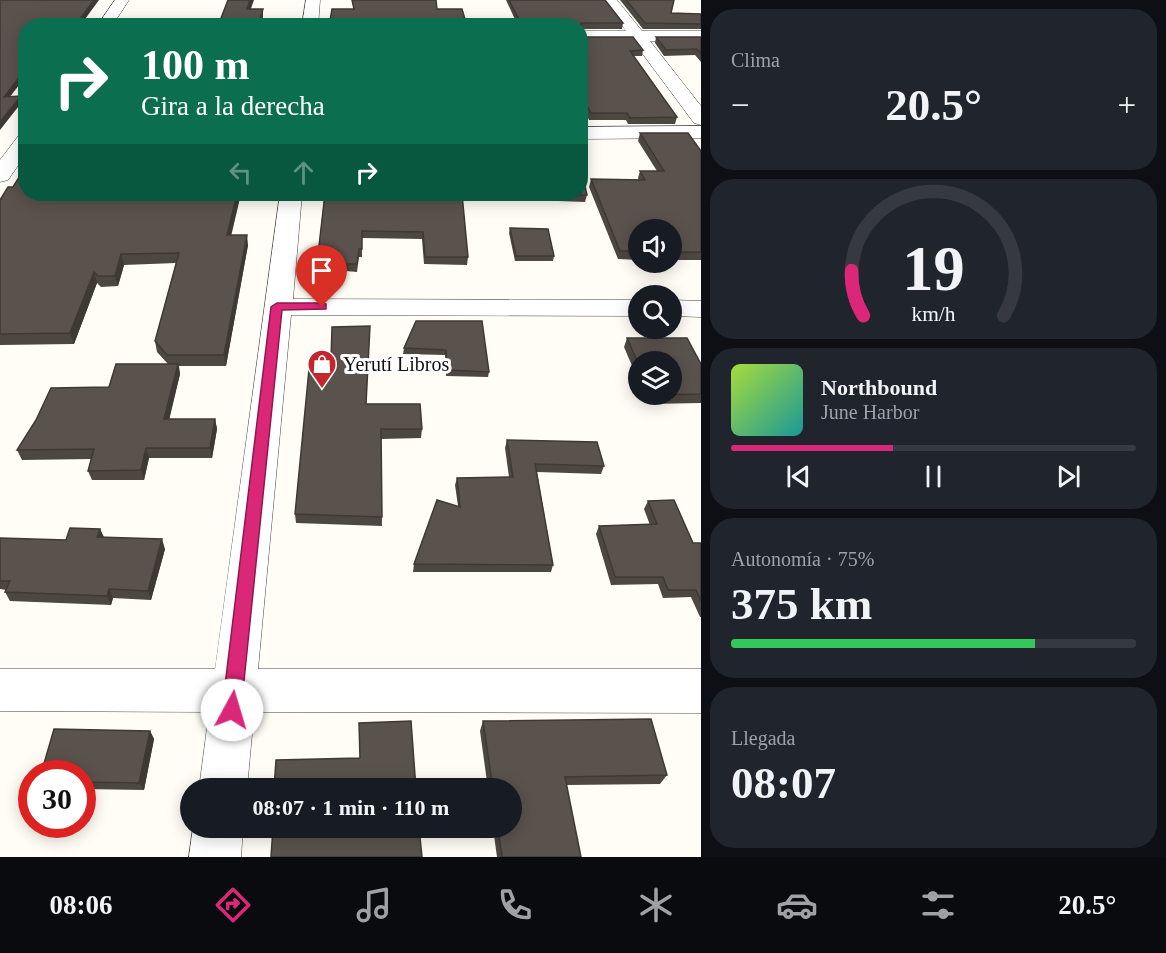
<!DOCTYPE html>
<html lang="es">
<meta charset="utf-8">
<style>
:root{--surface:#171b24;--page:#20242c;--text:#f1f3f6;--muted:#9ea1a6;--line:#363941;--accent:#db2777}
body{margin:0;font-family:"Times New Roman",serif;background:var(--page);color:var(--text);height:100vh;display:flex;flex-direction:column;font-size:22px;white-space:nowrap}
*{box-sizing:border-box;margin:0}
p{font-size:20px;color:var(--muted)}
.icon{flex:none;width:33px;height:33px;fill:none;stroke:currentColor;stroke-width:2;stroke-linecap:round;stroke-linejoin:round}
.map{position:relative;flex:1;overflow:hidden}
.sheet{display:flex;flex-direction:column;gap:9px;padding:9px;background:#0d0f14;width:465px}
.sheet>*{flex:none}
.hud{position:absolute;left:18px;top:18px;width:570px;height:183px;border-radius:24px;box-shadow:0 3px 15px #0003;background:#0b6e4f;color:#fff;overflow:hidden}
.fabs{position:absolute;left:628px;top:219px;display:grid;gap:12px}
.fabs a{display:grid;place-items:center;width:54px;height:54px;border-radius:50%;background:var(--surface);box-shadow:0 3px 15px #0003;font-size:30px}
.speed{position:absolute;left:18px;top:760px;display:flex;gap:12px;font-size:30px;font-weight:700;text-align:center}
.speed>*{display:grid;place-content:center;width:78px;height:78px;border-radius:50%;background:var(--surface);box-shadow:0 3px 15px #0003;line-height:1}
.speed .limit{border:9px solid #d22;background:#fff;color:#111}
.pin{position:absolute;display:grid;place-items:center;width:51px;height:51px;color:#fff;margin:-62px -26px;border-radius:50% 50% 50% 0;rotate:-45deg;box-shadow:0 0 6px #0007}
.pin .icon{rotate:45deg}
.me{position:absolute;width:66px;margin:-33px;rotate:6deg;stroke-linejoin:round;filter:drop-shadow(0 0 4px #0008)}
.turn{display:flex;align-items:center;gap:21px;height:126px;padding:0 24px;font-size:27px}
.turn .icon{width:78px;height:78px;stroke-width:2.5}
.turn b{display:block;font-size:42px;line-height:51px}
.lanes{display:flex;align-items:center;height:57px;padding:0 24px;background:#0003;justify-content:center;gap:30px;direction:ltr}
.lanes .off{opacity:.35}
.big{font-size:45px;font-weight:700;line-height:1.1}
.sheet .widget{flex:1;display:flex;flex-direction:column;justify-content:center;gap:9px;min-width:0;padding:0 21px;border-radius:24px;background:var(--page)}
.sheet .dial{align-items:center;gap:0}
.dial svg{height:156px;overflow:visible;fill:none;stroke:var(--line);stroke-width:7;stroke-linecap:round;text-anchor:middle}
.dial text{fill:var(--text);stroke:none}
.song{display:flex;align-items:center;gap:18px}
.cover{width:72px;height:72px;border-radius:9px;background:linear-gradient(135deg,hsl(80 70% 55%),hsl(180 70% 35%))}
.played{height:6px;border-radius:3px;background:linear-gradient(90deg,var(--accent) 40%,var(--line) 40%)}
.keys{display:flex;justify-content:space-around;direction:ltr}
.heat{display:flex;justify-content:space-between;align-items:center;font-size:33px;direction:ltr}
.charge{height:9px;border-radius:4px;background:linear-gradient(90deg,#34c759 75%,var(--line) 0)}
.trip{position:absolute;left:180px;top:778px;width:342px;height:60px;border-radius:30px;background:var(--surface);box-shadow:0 3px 15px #0003;font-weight:700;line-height:60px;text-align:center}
.tabs{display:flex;height:96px;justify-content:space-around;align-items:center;background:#090b0e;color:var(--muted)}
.tabs .icon{width:42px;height:42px}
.tabs .selected{color:var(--accent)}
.tabs b{font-size:27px;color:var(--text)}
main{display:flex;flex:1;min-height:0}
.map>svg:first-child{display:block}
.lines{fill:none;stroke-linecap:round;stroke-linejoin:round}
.minor-casing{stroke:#444;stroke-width:1}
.minor{fill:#fff;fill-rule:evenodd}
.wall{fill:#4d4742}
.shaded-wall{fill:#3f3936}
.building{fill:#5a524d;stroke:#3f3936;stroke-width:1.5}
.route{fill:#db2777;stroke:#8e194d;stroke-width:1.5}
.labels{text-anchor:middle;stroke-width:6;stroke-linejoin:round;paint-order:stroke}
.poi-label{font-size:20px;fill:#111;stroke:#fff;text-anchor:start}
</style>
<main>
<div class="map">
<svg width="701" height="857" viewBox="0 0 701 857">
<rect width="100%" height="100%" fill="#fffdf5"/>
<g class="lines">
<!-- minor casing -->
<g class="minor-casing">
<path id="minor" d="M115,0H129L112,26H97Z
M306,0H320L318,26H302Z
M603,0H617L642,31H701V41H650L701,106V125L694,123L633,41H580V31H626Z
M701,126V138L580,139V127Z
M26,133V154L8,180L0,182V160L19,135Z
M280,194H302L293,299L639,300V316L291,315L258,669H701V713L254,712L247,789H199L209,712L0,711V669H215Z
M672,300L701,301V317L672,316Z
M193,828H243L241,857H189Z"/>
</g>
<!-- minor -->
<use href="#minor" class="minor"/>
</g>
<!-- wall -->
<path class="wall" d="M506,0H605L623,23L622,29H581L580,26H518Z
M620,0H674L671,13L701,14V29H643Z
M580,37L643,50L642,56H634L677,117L675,124H628L626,120H589L585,112H580Z
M656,37H701V62L695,55L664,56L655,43Z
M640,133L701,151V260H672V230H639V260L618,259L589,187L591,179L639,180L638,178L640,171H657L638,141Z
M317,194H462L468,257L467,265L424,264L422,239L362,238V257H359L357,272L346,271L345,280L317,279L316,272L324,199H317Z
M530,194H580L587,195L585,202L531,200Z
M0,200L231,235L248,245L226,366H179L180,374L169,419H215L217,429L212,458H149L144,480H92L88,471L91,459L22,460L17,450L109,387L168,364L157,352L155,341L176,263L124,265L118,286L101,287L97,283L74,344L0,345Z
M510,228L554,256L553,261H515L509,233Z
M416,321L489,372L488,377L446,376L445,355L403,354L404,348Z
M627,338L701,364V403L648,404L644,394H672L639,362V382L624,347Z
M367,404L422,429L421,438L381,439L382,526L296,523L295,514Z
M507,440L604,466L601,474L537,472L553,565L551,572H413L414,564L458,506L455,485L457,478L509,477L505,448Z
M648,501L693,543H701V617H700L691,597L663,598L658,584L611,585L596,534L599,526L650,525L644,509Z
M100,529L104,537L165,549L151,600L113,598L111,605L10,601L5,592L6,590L0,589V538L66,540Z
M483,721L667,775L660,784L566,785L581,857H497L493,828H512V789H488L480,731Z
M150,731L154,739L144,790L82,789V774Z"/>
<!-- shaded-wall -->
<path class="shaded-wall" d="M94,0H99L80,26H75Z
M250,0H254L248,17L247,9Z
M263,9V17L261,26H258Z
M26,69V76L6,102L4,97Z
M21,96L22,102L0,130V122Z
M237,194H241L229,245L227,235Z
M247,235L248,245L226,366L224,355Z
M121,254L124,265L118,286L115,276Z
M94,272L97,283L74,344L70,333Z
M178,364L180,374L167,429L164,419Z
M215,419L217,429L212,458L210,448Z
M146,448L149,458L144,480L141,470Z
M100,529L104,538L97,537Z
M162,539L165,549L151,600L148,591Z
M109,589L113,598L111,605L107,596Z
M150,731L154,739L144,790L139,783Z"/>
<!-- building -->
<path class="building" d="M0,0H94L75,26H26V69L4,97L21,96L0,122Z
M228,0H250L247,9H263L258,26H218Z
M352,0H436L437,9H462L467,26H329L332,9H354Z
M509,0H605L623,23H581L580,29V26H522Z
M626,0H674L671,13L701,14V24L645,23Z
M580,37H633L643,50L630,51L677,117L630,118L627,113H591L587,106L580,105Z
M656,37H701V54L697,49L666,50Z
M640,133H688L701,151V252H672V230H639V251H620L591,179L645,180L640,171H664Z
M26,166V194H237L227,235H247L224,355H167L155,341L179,253L121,254L115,276H98L94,272L70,333L0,334V200L8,187H13Z
M581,168L587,195L553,194H580Z
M325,194H462L468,257H425L423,232L362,231V249H359L357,264H346L345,272H316Z
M510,228L548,229L554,256H516Z
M416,321H482L489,372L447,370L446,350L404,348Z
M370,326L366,404H420L422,429H381L382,517L295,514L310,359H331L332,327Z
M627,338H687L701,364V394L652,395L672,394V362H639V365Z
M116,364H178L164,419H215L210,448H146L141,470L88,471L94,449L17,450L36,420L51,388L109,387Z
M507,440L597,442L604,466L535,464L553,565L414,564L437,500L460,507L457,478L513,477Z
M674,500L693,543H701V601L696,590H668L663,577H615L599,526L657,524L648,501Z
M70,528L100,529L97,537L162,539L148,591L109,589L107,596L5,592L10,581H0V538L66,540Z
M651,719L667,775L565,777L581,857H502L498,828H512V789H493L483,721Z
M411,721L416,789H274L276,760L360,758L359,723Z
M54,729L150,731L139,783L82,782V774H41Z
M273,828H419L422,857H271Z"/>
<!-- route -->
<path class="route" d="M322,303L326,304V309L282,310L241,710L238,716L232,719L225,716L222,710L271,307L277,303Z"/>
<!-- icons -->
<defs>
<g id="shop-pin" transform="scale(1.5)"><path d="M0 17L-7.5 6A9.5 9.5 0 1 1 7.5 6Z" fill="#c4262e" stroke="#fff"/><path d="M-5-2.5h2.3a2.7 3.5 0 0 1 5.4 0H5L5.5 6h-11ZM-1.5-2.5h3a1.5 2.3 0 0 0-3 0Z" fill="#fff"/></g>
</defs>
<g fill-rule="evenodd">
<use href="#shop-pin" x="322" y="364"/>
</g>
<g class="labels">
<!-- poi labels -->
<g class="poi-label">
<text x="343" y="371">Yerutí Libros</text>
</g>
</g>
</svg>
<div class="fabs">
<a><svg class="icon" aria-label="sound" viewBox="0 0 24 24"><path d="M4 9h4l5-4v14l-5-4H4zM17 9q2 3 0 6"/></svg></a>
<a><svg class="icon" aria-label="search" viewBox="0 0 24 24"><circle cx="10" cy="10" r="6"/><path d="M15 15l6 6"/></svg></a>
<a><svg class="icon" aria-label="layers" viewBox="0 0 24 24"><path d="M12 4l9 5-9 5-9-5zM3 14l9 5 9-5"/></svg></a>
</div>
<div class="speed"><div class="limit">30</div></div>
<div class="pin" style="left:322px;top:307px;background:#d93025"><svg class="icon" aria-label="arrive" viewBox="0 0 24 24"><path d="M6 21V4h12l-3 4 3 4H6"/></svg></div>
<svg class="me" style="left:232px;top:710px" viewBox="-20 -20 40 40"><circle r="19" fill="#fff"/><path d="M0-13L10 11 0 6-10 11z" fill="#db2777"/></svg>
<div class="trip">08:07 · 1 min · 110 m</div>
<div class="hud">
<div class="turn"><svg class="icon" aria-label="right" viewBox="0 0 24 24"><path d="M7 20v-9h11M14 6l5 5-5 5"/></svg><div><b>100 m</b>Gira a la derecha</div></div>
<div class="lanes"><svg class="icon off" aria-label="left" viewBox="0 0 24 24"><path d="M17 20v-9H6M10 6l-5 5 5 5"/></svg><svg class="icon off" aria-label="ahead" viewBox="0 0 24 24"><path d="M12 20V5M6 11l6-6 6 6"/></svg><svg class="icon" aria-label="right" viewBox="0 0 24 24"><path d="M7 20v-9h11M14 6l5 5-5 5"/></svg></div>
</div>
</div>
<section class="sheet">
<div class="widget"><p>Clima</p>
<div class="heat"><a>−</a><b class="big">20.5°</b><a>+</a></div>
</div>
<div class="widget dial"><svg viewBox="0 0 100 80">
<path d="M14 69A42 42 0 1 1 86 69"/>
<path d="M14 69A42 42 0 0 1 8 46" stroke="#db2777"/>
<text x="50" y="56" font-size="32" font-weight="700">19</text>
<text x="50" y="72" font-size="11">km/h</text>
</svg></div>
<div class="widget">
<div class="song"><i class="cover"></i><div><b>Northbound</b><p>June Harbor</p></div></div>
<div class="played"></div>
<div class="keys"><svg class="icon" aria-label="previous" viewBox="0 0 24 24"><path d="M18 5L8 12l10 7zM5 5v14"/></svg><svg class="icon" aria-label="pause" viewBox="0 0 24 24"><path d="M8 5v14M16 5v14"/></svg><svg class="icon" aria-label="next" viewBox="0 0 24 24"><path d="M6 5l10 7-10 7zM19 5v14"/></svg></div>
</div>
<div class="widget"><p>Autonomía · 75%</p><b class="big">375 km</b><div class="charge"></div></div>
<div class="widget"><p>Llegada</p><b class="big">08:07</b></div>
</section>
</main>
<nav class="tabs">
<b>08:06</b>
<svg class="icon selected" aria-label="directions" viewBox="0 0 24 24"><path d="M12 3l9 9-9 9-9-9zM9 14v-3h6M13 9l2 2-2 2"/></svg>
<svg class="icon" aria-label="music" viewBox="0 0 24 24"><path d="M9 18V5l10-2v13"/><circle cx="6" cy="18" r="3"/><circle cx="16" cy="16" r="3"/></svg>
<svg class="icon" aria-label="phone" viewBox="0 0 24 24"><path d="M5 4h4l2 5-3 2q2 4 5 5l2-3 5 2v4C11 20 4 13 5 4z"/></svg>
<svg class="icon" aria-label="climate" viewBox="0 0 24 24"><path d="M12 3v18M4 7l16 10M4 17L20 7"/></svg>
<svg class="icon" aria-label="car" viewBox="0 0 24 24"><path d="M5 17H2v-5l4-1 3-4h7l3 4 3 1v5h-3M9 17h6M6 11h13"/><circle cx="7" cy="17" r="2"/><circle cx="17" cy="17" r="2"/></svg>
<svg class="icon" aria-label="filters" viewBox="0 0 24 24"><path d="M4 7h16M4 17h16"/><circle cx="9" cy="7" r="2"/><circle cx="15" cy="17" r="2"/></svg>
<b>20.5°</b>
</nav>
